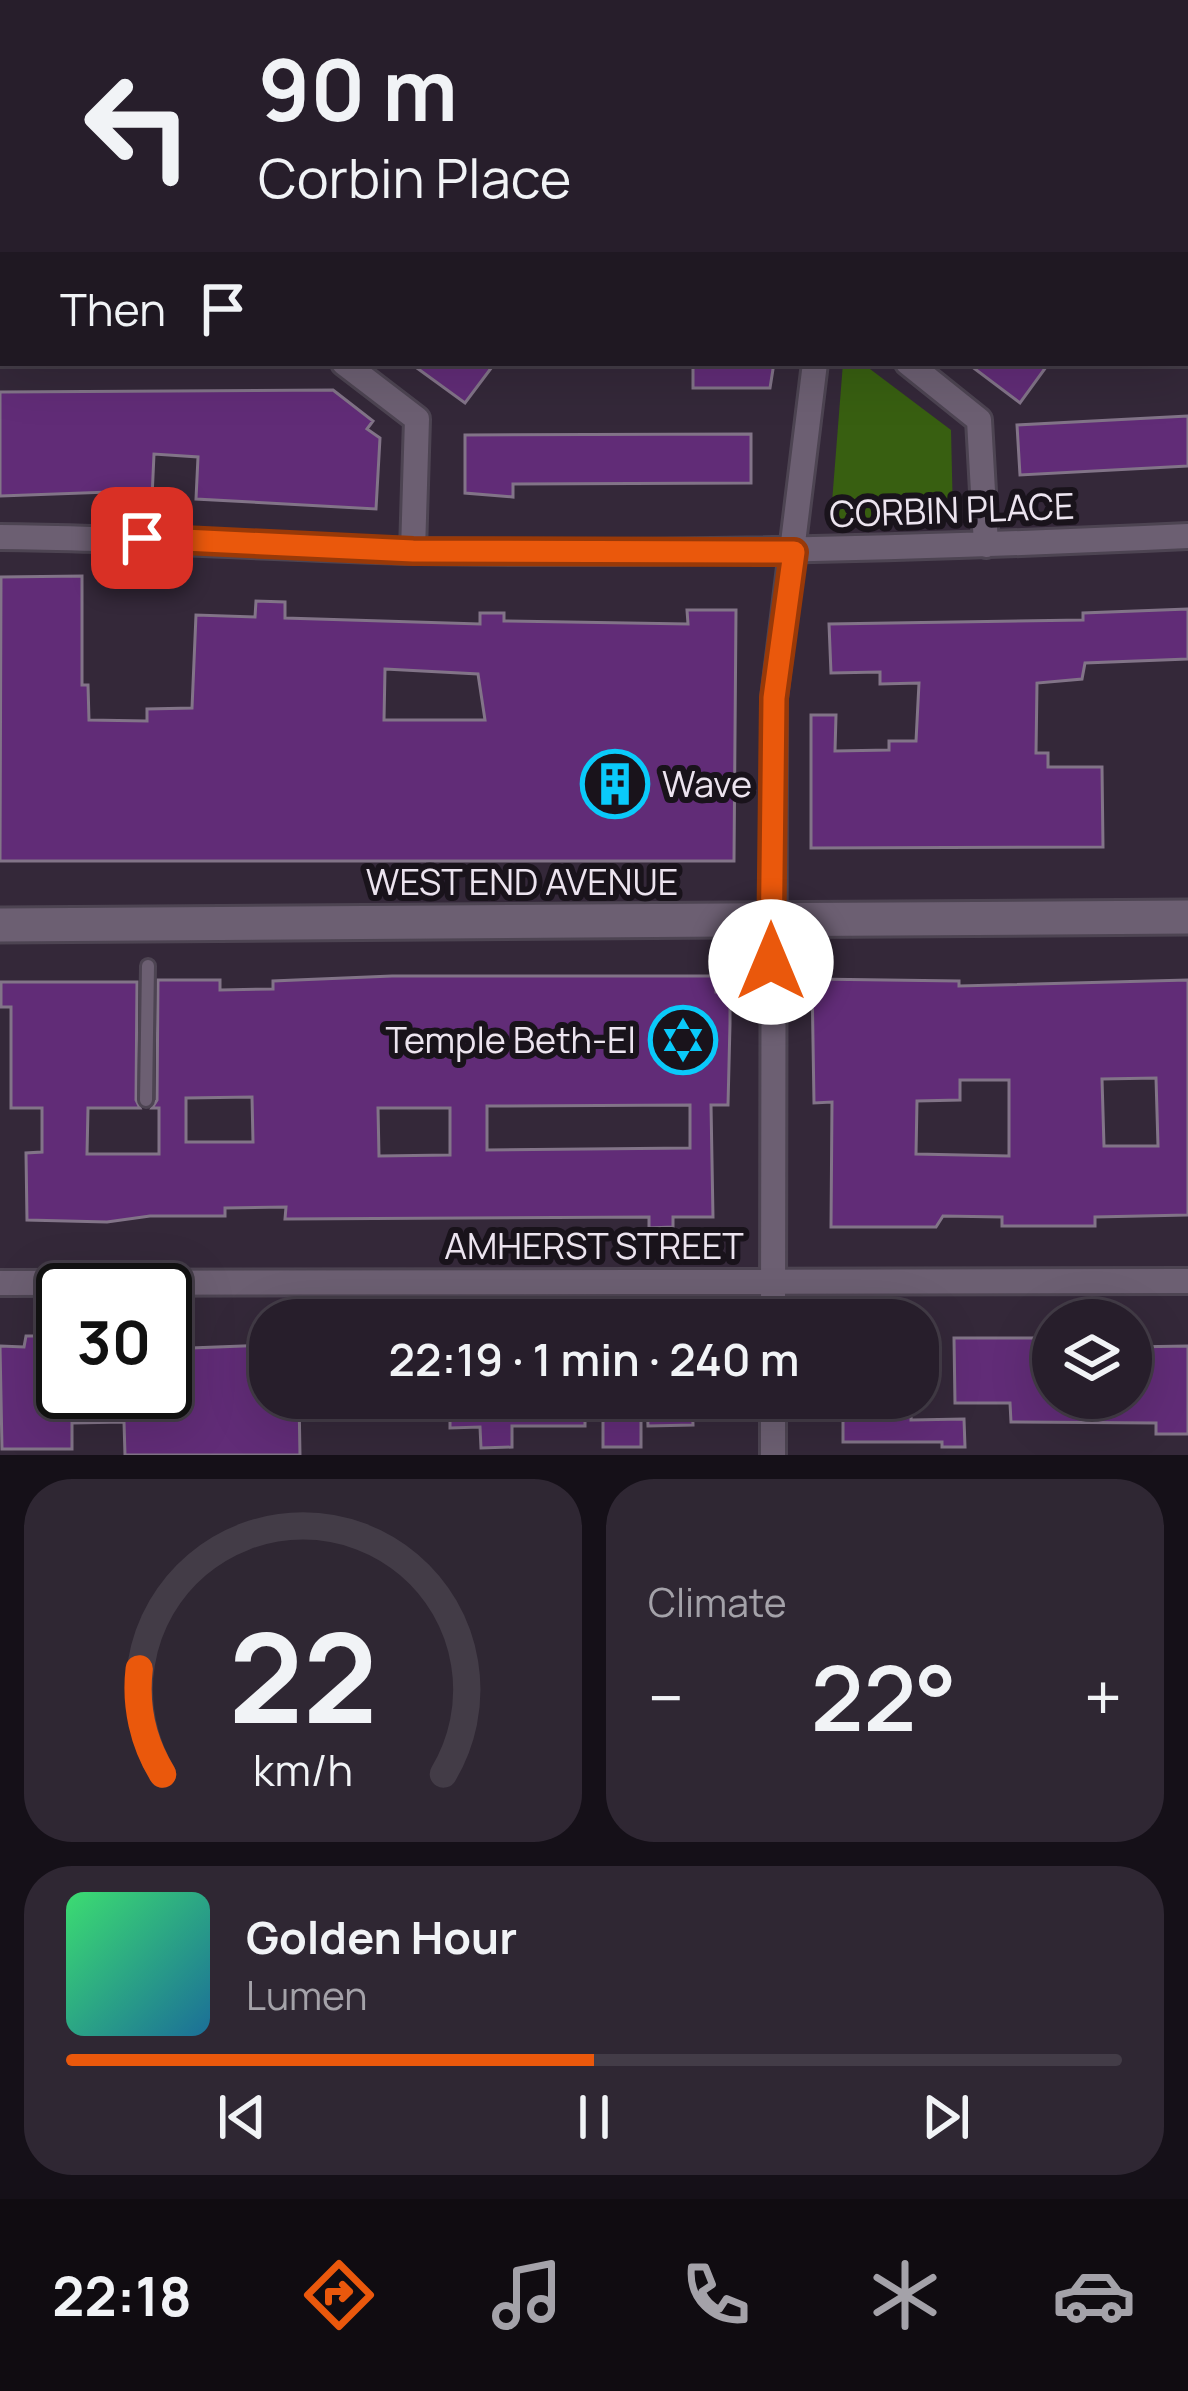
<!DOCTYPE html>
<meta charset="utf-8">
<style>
:root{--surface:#271e2b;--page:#2f2733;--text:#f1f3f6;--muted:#a4a2a9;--line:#433c47;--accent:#ea580c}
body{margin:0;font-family:Manrope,sans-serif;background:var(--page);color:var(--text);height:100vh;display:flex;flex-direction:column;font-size:45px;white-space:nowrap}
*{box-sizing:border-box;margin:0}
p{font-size:39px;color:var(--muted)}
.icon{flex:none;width:66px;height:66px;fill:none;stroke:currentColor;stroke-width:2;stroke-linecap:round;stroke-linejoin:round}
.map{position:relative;height:1455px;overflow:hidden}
.panel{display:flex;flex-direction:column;gap:24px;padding:24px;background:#151018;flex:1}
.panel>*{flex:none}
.guide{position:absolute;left:0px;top:0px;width:1188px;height:366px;box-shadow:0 12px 48px #0002,0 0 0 3px var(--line);background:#271e2b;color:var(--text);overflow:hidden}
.controls{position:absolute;left:1032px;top:1299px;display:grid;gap:24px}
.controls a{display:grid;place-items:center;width:120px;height:120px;border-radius:50%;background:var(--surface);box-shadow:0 12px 48px #0002,0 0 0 3px var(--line);font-size:60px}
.speed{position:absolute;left:36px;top:1263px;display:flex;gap:24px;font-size:60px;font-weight:700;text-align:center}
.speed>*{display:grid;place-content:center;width:156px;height:156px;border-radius:50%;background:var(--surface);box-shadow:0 12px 48px #0002,0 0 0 3px var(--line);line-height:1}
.speed .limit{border:6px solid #111;border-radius:18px;background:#fff;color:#111}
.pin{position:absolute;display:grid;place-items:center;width:102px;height:102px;color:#fff;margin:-51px;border-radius:24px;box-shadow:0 6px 18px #0006}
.me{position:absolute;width:132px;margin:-66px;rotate:0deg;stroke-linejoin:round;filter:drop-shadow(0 0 9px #0008)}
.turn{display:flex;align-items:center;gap:42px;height:252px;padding:0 60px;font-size:54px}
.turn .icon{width:156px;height:156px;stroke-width:2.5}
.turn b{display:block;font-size:84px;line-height:102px}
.then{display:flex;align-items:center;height:114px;padding:0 60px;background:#0003;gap:24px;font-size:45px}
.big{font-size:90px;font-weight:600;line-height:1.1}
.panel .tile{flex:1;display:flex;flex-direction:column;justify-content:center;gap:18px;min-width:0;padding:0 42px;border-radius:48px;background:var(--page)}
.panel .dial{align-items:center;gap:0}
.dial svg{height:312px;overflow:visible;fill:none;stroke:var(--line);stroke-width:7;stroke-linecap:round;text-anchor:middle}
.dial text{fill:var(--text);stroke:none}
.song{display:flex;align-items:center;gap:36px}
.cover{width:144px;height:144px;border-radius:18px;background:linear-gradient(135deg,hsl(140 70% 55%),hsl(200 70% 35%))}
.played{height:12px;border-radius:6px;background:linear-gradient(90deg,var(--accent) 50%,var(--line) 50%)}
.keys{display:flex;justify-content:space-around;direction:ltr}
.heat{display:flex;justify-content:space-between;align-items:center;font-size:66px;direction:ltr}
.panel .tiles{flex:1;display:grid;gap:24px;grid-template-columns:1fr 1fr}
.tile:last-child{grid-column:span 2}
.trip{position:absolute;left:249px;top:1299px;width:690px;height:120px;border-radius:48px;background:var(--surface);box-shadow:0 12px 48px #0002,0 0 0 3px var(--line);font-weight:600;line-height:120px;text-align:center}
.dock{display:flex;height:192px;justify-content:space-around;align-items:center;background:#100c11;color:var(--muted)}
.dock .icon{width:84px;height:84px}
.dock .selected{color:var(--accent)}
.dock b{font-size:54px;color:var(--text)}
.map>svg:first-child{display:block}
.green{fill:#385f11}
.building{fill:#612c77;stroke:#827488;stroke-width:3;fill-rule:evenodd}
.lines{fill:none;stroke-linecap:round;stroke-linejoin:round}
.service-casing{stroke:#4d4452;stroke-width:18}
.minor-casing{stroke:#4d4452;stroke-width:30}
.secondary-casing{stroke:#4d4452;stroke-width:39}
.service{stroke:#6c5f72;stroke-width:12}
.minor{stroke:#6c5f72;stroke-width:24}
.secondary{stroke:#6c5f72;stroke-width:33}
.route-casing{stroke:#983908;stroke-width:30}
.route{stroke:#ea580c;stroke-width:21}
.labels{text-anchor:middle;stroke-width:12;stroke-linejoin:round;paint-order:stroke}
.street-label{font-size:36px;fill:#ece4ef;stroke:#19131b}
.poi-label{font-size:36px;fill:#ece4ef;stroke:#19131b;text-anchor:start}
</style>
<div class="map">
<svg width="1188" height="1455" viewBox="0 0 1188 1455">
<rect width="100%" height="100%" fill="#342839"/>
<!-- green -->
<path class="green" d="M843,363H862L951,430L953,517L834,519L831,515Z"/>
<!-- building -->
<path class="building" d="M410,363H495L465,403Z
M693,363H774L770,388H693Z
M967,363H1049L1020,403Z
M333,390L373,421L367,429L380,438L376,509L196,499L198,457L154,454L152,498L109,495V492L0,496V392Z
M1188,416V466L1020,475L1017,425Z
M751,434V483L513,484V497L465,493V435Z
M82,576V685H88L89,720L147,721V709L192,708L196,615L255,617L256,601L285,602V618L480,624V613H504V621L688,624L687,610H736L734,861H0L1,577ZM385,669L478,674L485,720H384Z
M1188,609V659L1085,663L1082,679L1037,683L1036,753H1048V767H1102L1103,847L811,848V715H836L835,751L889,750V741H916L919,683L880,684V672L831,673L829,624L1083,620V613Z
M392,976H716V992H730V1024L728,1105H711L713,1217H673V1227L649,1228V1217L285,1219L286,1207L225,1208V1216H150L107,1222L27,1220L26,1153L42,1152V1108H11V1007H1V982H137L136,1100L140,1108H88L87,1154H159V1108H152L157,1100L158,980H220V990L273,989V981ZM252,1097L253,1142H186V1098ZM690,1105V1148L487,1150V1106ZM378,1108H450V1155L379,1156Z
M812,979L959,981V986L1188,980V1215L1095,1217V1226H1002V1217L943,1216L936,1227H831L832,1102L814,1103ZM1156,1078L1158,1146H1104L1102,1079ZM960,1080H1009V1156L916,1154L917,1101L960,1100Z
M26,1336H61L62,1392H165V1349L270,1345V1398H299L300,1455H125L124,1422L72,1423V1449H2L0,1346L24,1347Z
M954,1338H1045L1046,1398H1131V1347L1188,1346V1434H1156V1423L1011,1422L1010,1403H955Z
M450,1398H585V1426H512V1447L481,1448L480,1427L450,1428Z
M647,1398H692L693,1425L648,1426Z
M843,1398H911V1420L964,1419L965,1447H942V1442H843Z
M603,1414H641V1447H603Z"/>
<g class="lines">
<!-- service casing -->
<g class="service-casing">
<path id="service" d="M146,1100L148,966"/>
</g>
<!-- minor casing -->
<g class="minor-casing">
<path id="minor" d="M423,0L428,3
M984,0L988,3
M1037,3L1039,0
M1185,150L1188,152
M344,363L417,419L413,551
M908,363L979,420L986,545
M0,537C139,538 278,548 417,551C674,555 931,548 1188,536
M0,1283L1188,1281
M773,1320L774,698L815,363
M773,1398V1455"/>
</g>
<!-- secondary casing -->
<g class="secondary-casing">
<path id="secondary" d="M95,3L96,0
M0,164L3,159
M0,925L1188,917"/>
</g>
<!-- service -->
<use href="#service" class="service"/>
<!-- minor -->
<use href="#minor" class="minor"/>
<!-- secondary -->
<use href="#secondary" class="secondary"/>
</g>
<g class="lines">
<!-- route casing -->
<g class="route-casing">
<path id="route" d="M142,538L413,551L794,552L774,698L771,962"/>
</g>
<!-- route -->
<use href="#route" class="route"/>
</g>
<!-- icons -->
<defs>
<g id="building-ring" transform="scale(3.45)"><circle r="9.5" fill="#19131b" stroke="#0acafa" stroke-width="1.5"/><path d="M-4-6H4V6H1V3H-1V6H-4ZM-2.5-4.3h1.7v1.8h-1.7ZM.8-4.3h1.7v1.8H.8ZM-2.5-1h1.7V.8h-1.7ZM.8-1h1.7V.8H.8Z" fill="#0acafa"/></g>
<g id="synagogue-ring" transform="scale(3.45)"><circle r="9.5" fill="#19131b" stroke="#0acafa" stroke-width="1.5"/><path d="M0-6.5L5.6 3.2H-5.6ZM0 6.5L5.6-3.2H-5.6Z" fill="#0acafa"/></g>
</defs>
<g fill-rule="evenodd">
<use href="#building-ring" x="615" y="784"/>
<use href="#synagogue-ring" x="683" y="1040"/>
</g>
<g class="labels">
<!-- street labels -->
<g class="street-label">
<text transform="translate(952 510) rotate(-2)" y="13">CORBIN PLACE</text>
<text x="522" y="895">WEST END AVENUE</text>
<text x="594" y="1259">AMHERST STREET</text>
</g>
<!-- poi labels -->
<g class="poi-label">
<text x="662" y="797">Wave</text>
<text x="636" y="1053" text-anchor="end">Temple Beth-El</text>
</g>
</g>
</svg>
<div class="controls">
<a><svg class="icon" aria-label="layers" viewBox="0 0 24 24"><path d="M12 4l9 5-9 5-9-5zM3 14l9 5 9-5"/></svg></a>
</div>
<div class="speed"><div class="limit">30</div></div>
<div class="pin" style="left:142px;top:538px;background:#d93025"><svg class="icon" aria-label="arrive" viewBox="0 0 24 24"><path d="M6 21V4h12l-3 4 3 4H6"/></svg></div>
<svg class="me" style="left:771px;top:962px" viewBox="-20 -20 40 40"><circle r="19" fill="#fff"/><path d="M0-13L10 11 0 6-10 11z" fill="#ea580c"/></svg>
<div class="trip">22:19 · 1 min · 240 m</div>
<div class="guide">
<div class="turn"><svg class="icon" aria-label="left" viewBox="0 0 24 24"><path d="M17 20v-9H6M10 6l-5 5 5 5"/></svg><div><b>90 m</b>Corbin Place</div></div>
<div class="then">Then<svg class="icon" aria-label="arrive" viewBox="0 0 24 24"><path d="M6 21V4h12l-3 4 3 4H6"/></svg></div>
</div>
</div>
<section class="panel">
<div class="tiles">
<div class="tile dial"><svg viewBox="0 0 100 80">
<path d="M14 69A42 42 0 1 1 86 69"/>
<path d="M14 69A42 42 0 0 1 8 42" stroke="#ea580c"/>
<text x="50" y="56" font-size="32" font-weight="700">22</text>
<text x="50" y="72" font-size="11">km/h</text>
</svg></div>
<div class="tile"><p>Climate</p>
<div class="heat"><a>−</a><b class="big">22°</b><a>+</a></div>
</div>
<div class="tile">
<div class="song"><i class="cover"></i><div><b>Golden Hour</b><p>Lumen</p></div></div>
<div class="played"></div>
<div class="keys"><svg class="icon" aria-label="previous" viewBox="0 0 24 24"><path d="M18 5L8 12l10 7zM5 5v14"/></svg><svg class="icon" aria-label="pause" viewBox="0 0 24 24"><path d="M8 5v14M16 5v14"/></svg><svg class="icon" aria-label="next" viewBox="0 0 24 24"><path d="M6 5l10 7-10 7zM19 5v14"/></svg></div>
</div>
</div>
</section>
<nav class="dock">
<b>22:18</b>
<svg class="icon selected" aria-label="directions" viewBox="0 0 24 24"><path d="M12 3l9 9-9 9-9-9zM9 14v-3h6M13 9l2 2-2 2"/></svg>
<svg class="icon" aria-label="music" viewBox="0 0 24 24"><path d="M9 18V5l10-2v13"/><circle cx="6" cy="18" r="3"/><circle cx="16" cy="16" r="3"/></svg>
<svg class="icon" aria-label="phone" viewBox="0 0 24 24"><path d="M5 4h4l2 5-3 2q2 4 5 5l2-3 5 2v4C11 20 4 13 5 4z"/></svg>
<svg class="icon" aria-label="climate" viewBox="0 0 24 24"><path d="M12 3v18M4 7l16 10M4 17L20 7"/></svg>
<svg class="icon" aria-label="car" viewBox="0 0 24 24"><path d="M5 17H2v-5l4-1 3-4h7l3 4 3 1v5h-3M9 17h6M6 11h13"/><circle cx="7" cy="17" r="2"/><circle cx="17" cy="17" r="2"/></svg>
</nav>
